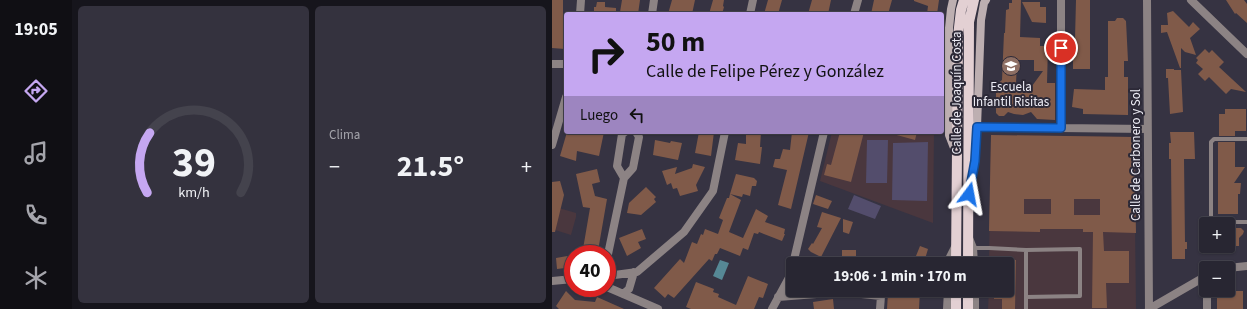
<!DOCTYPE html>
<html lang="es">
<meta charset="utf-8">
<style>
:root{--surface:#282632;--page:#34323e;--text:#f1f3f6;--muted:#a5a5ac;--line:#44434d;--accent:#c5a7f1}
body{margin:0;font-family:"Source Sans 3",sans-serif;background:var(--page);color:var(--text);height:100vh;display:flex;flex-direction:column;font-size:15px;white-space:nowrap}
*{box-sizing:border-box;margin:0}
p{font-size:13px;color:var(--muted)}
.icon{flex:none;width:22px;height:22px;fill:none;stroke:currentColor;stroke-width:2;stroke-linecap:round;stroke-linejoin:round}
.map{position:relative;flex:1;overflow:hidden}
.details{display:flex;flex-direction:column;gap:6px;padding:6px;background:#16151c;width:480px}
.details>*{flex:none}
.top-card{position:absolute;left:12px;top:12px;width:380px;height:122px;border-radius:4px;box-shadow:0 1px 3px #0004,0 0 0 1px var(--line);background:#c5a7f1;color:#111;overflow:hidden}
.fabs{position:absolute;left:647px;top:217px;display:grid;gap:8px}
.fabs a{display:grid;place-items:center;width:36px;height:36px;border-radius:4px;background:var(--surface);box-shadow:0 1px 3px #0004,0 0 0 1px var(--line);font-size:20px}
.speed{position:absolute;left:12px;top:245px;display:flex;gap:8px;font-size:20px;font-weight:700;text-align:center}
.speed>*{display:grid;place-content:center;width:52px;height:52px;border-radius:50%;background:var(--surface);box-shadow:0 1px 3px #0004,0 0 0 1px var(--line);line-height:1}
.speed .limit{border:6px solid #d22;background:#fff;color:#111}
.pin{position:absolute;display:grid;place-items:center;width:34px;height:34px;color:#fff;margin:-17px;border:2px solid #fff;border-radius:50%;box-shadow:0 1px 4px #0007}
.me{position:absolute;width:44px;margin:-22px;rotate:13deg;stroke-linejoin:round;filter:drop-shadow(0 0 3px #0008)}
.turn{display:flex;align-items:center;gap:14px;height:84px;padding:0 16px;font-size:18px}
.turn .icon{width:52px;height:52px;stroke-width:2.5}
.turn b{display:block;font-size:28px;line-height:34px}
.then{display:flex;align-items:center;height:38px;padding:0 16px;background:#0003;gap:8px;font-size:15px}
.big{font-size:30px;font-weight:700;line-height:1.1}
.details .widget{flex:1;display:flex;flex-direction:column;justify-content:center;gap:6px;min-width:0;padding:0 14px;border-radius:6px;background:var(--page)}
.details .dial{align-items:center;gap:0}
.dial svg{height:104px;overflow:visible;fill:none;stroke:var(--line);stroke-width:7;stroke-linecap:round;text-anchor:middle}
.dial text{fill:var(--text);stroke:none}
.heat{display:flex;justify-content:space-between;align-items:center;font-size:22px;direction:ltr}
.details .tiles{flex:1;display:grid;gap:6px;grid-template-columns:repeat(2,1fr)}
.trip{position:absolute;left:234px;top:257px;width:228px;height:40px;border-radius:4px;background:var(--surface);box-shadow:0 1px 3px #0004,0 0 0 1px var(--line);font-weight:700;line-height:40px;text-align:center}
main{display:flex;flex:1;min-height:0}
.menu{display:flex;flex-direction:column;width:72px;justify-content:space-around;align-items:center;background:#100f14;color:var(--muted)}
.menu .icon{width:28px;height:28px}
.menu .selected{color:var(--accent)}
.menu b{font-size:18px;color:var(--text)}
.map>svg:first-child{display:block}
.education{fill:#4a373e}
.green{fill:#534d6c}
.water{fill:#568895}
.building{fill:#805a49;fill-rule:evenodd}
.lines{fill:none;stroke-linecap:round;stroke-linejoin:round}
.lane{stroke:#8c8384;stroke-width:4}
.street{stroke:#8c8384;stroke-width:8}
.secondary{stroke:#bdafb1;stroke-width:8}
.primary{stroke:#e3d0d3;stroke-width:10}
.route-casing{stroke:#114b97;stroke-width:10}
.route{stroke:#1a73e8;stroke-width:7}
.labels{text-anchor:middle;stroke-width:4;stroke-linejoin:round;paint-order:stroke}
.poi-label{font-size:13px;fill:#eeedf6;stroke:#2c2937}
.street-label{font-size:13px;fill:#eeedf6;stroke:#2c2937}
</style>
<main>
<nav class="menu">
<b>19:05</b>
<svg class="icon selected" aria-label="directions" viewBox="0 0 24 24"><path d="M12 3l9 9-9 9-9-9zM9 14v-3h6M13 9l2 2-2 2"/></svg>
<svg class="icon" aria-label="music" viewBox="0 0 24 24"><path d="M9 18V5l10-2v13"/><circle cx="6" cy="18" r="3"/><circle cx="16" cy="16" r="3"/></svg>
<svg class="icon" aria-label="phone" viewBox="0 0 24 24"><path d="M5 4h4l2 5-3 2q2 4 5 5l2-3 5 2v4C11 20 4 13 5 4z"/></svg>
<svg class="icon" aria-label="climate" viewBox="0 0 24 24"><path d="M12 3v18M4 7l16 10M4 17L20 7"/></svg>
</nav>
<section class="details">
<div class="tiles">
<div class="widget dial"><svg viewBox="0 0 100 80">
<path d="M14 69A42 42 0 1 1 86 69"/>
<path d="M14 69A42 42 0 0 1 16 23" stroke="#c5a7f1"/>
<text x="50" y="56" font-size="32" font-weight="700">39</text>
<text x="50" y="72" font-size="11">km/h</text>
</svg></div>
<div class="widget"><p>Clima</p>
<div class="heat"><a>−</a><b class="big">21.5°</b><a>+</a></div>
</div>
</div>
</section>
<div class="map">
<svg width="695" height="309" viewBox="0 0 695 309">
<rect width="100%" height="100%" fill="#363342"/>
<!-- education -->
<path class="education" d="M280,132H382L381,223L268,181Z
M439,135L582,137L584,309H436L437,290H455V264H437Z
M0,206L24,213V217L19,235L0,229Z"/>
<!-- green -->
<path class="green" d="M315,140H336L335,183H314Z
M376,142L375,201L340,200L341,143Z
M302,195L329,206L323,219L296,209Z"/>
<!-- water -->
<path class="water" d="M168,260L177,263L170,280L161,276Z"/>
<!-- building -->
<path class="building" d="M0,0H11V31H14L13,49L0,48Z
M70,0H88L86,14L68,12Z
M120,0H143L140,14H116Z
M161,0H172L171,6L172,7L170,14H157Z
M216,0H230L226,14H212Z
M260,0H279L276,14H256Z
M322,0H340L336,14H319Z
M362,0H387L385,14H375L376,6L362,1Z
M460,0H469L468,37L488,38V46H496L495,83H503V120L485,119L479,112L471,115L462,114L456,112L452,116H447L444,113V85L450,80L452,33H453L454,10L457,9V3H460ZM465,60H482V71H491L480,86L471,84H464Z
M524,0H538V69H521V39H523Z
M674,0H692L695,4V23L684,13L683,14Z
M45,2H53V7L64,8V14H42V7H44Z
M470,2H488V7H494V23L480,22Z
M621,11L637,27L641,22L648,29L638,38L644,55L633,52L629,48V68H628L615,32L609,33V25H616L615,13Z
M565,18H571L574,21L576,61H572V77H576V115L531,114V109L520,107L522,89L553,90V77H556V21H563Z
M653,49L657,53L660,50L672,62L667,67L694,92L679,89L674,94L657,77L653,81L646,74L651,69L644,63L646,60L644,58Z
M614,69H622V70H629L631,112L618,114L616,78H614Z
M673,109H694V131H683V136H667V114H673Z
M15,132H52L47,156L25,151L24,161L8,156Z
M147,132H162L159,156L143,153Z
M194,132H209L208,147H210L208,164L183,160L186,143L194,144Z
M240,132H257L239,209L226,205L235,170L221,167L223,159H228L231,149L238,150Z
M288,132H312L299,182L272,175L275,164L279,165Z
M341,132H365L363,140L341,134Z
M618,132H642L643,159H632L633,242H635V249H633V259H620L619,159H617V143H619Z
M439,135L582,137L584,233L551,232L552,251H577V283H554L555,308H540L541,232H531V229H488V232L437,231ZM472,199H499V214H472ZM522,199H548V215H522Z
M103,140L118,143L119,141L130,143L126,160L101,155Z
M666,142H683V167H693L682,183H689L688,194H686V214H666Z
M141,164L153,167L144,185L146,191L128,196L125,188L121,189L119,183L115,185L110,171L125,167L123,174L140,168Z
M45,169L48,182L40,184L43,196L55,199L46,251L31,249L38,208L31,207L24,174Z
M184,174L202,178L205,181L204,186H200L198,196L191,194L190,197L178,194Z
M8,181L12,195L3,232H0V182Z
M94,187L104,197L102,199L104,202L89,215L75,213L77,203Z
M178,194L189,200L177,232L191,238L204,209L216,216L213,222L233,229L232,234H233L230,241L207,232L206,234L202,233L196,250L191,248L188,256L168,248L165,254H163L160,261L157,259L122,298L116,294L113,298L102,288L128,259L132,263L140,242L145,244L149,234L151,235L153,229L166,234L171,220L167,218L175,198H177Z
M264,195L280,201L276,209L261,204Z
M270,212L289,218L269,257L259,252L256,249L260,243L261,244L270,228L265,227Z
M291,219L301,222L297,234L291,232Z
M677,228H689L692,231L691,234L687,238V246H676Z
M90,229L94,239L86,242L89,248L75,256L67,238Z
M368,246L376,249L373,259L364,256Z
M290,250H304V264H290Z
M21,255V267L5,269L4,258Z
M455,259L464,260L463,309H450V299H442V290H455Z
M196,276L216,284L211,298L207,297L202,309H139L134,307L144,282L162,289L161,292L167,294L166,297L184,305Z
M353,290H368L367,309H335L336,293L353,298Z
M14,291L23,300L43,302L45,297L72,309H7L4,306Z
M677,291H691V309H665V298H677Z
M281,299L282,309H262L261,302Z"/>
<g class="lines">
<!-- lane -->
<path class="lane" d="M695,139H662L659,142V222H695
M421,248H437L474,250V309
M474,297L528,296V249L474,250"/>
<!-- street -->
<path class="street" d="M595,0L597,309
M639,0L695,54
M28,14L29,0
M100,14L102,0
M198,14L201,0
M302,14L306,0
M0,64H14
M425,127L595,129
M509,128V0
M0,145L14,97
M72,178L81,168L87,137L84,132
M72,178L65,166L70,134L73,132
M417,238L421,248L422,264
M55,259L72,178
M241,264L272,132
M396,264V261L403,247
M676,268L695,266
M55,276L85,272L132,232L161,191L173,132
M0,281L21,279
M55,287L106,309
M423,290V309
M71,294L77,289L82,272
M226,297L290,292L329,296L328,309
M220,309L239,274L241,265
M395,309L396,290
M597,309L654,276
M655,309V290"/>
<!-- secondary -->
<path class="secondary" d="M401,0L399,9L397,28V135L404,153
M419,183L423,161L425,127L429,20L432,3L434,0"/>
<!-- primary -->
<path class="primary" d="M404,264L406,36L409,10L412,0
M416,264L417,22L422,0
M404,290V309
M416,309V290"/>
</g>
<g class="lines">
<!-- route casing -->
<g class="route-casing">
<path id="route" d="M417,194L423,161L425,127L509,128V48"/>
</g>
<!-- route -->
<use href="#route" class="route"/>
</g>
<!-- icons -->
<defs>
<g id="school-disc" transform="scale(1)"><circle r="9.5" fill="#8d6e63" stroke="#2c2937"/><path d="M0-5L7-2L0 1L-7-2ZM-4 1L0 2.5L4 1V4Q0 6-4 4Z" fill="#fff"/></g>
</defs>
<g fill-rule="evenodd">
<use href="#school-disc" x="459" y="66"/>
</g>
<g class="labels">
<!-- poi labels -->
<g class="poi-label">
<text x="459" y="91">Escuela<tspan x="459" dy="15">Infantil Risitas</tspan></text>
</g>
<!-- street labels -->
<g class="street-label">
<text transform="translate(404 93) rotate(-90)" y="5">Calle de Joaquín Costa</text>
<text transform="translate(583 155) rotate(-90)" y="5">Calle de Carbonero y Sol</text>
</g>
</g>
</svg>
<div class="fabs">
<a>+</a>
<a>−</a>
</div>
<div class="speed"><div class="limit">40</div></div>
<div class="pin" style="left:509px;top:48px;background:#d93025"><svg class="icon" aria-label="arrive" viewBox="0 0 24 24"><path d="M6 21V4h12l-3 4 3 4H6"/></svg></div>
<svg class="me" style="left:417px;top:194px" viewBox="-20 -20 40 40"><path d="M0-17L14 15 0 8-14 15z" fill="#1a73e8" stroke="#fff" stroke-width="4"/></svg>
<div class="trip">19:06 · 1 min · 170 m</div>
<div class="top-card">
<div class="turn"><svg class="icon" aria-label="right" viewBox="0 0 24 24"><path d="M7 20v-9h11M14 6l5 5-5 5"/></svg><div><b>50 m</b>Calle de Felipe Pérez y González</div></div>
<div class="then">Luego<svg class="icon" aria-label="left" viewBox="0 0 24 24"><path d="M17 20v-9H6M10 6l-5 5 5 5"/></svg></div>
</div>
</div>
</main>
